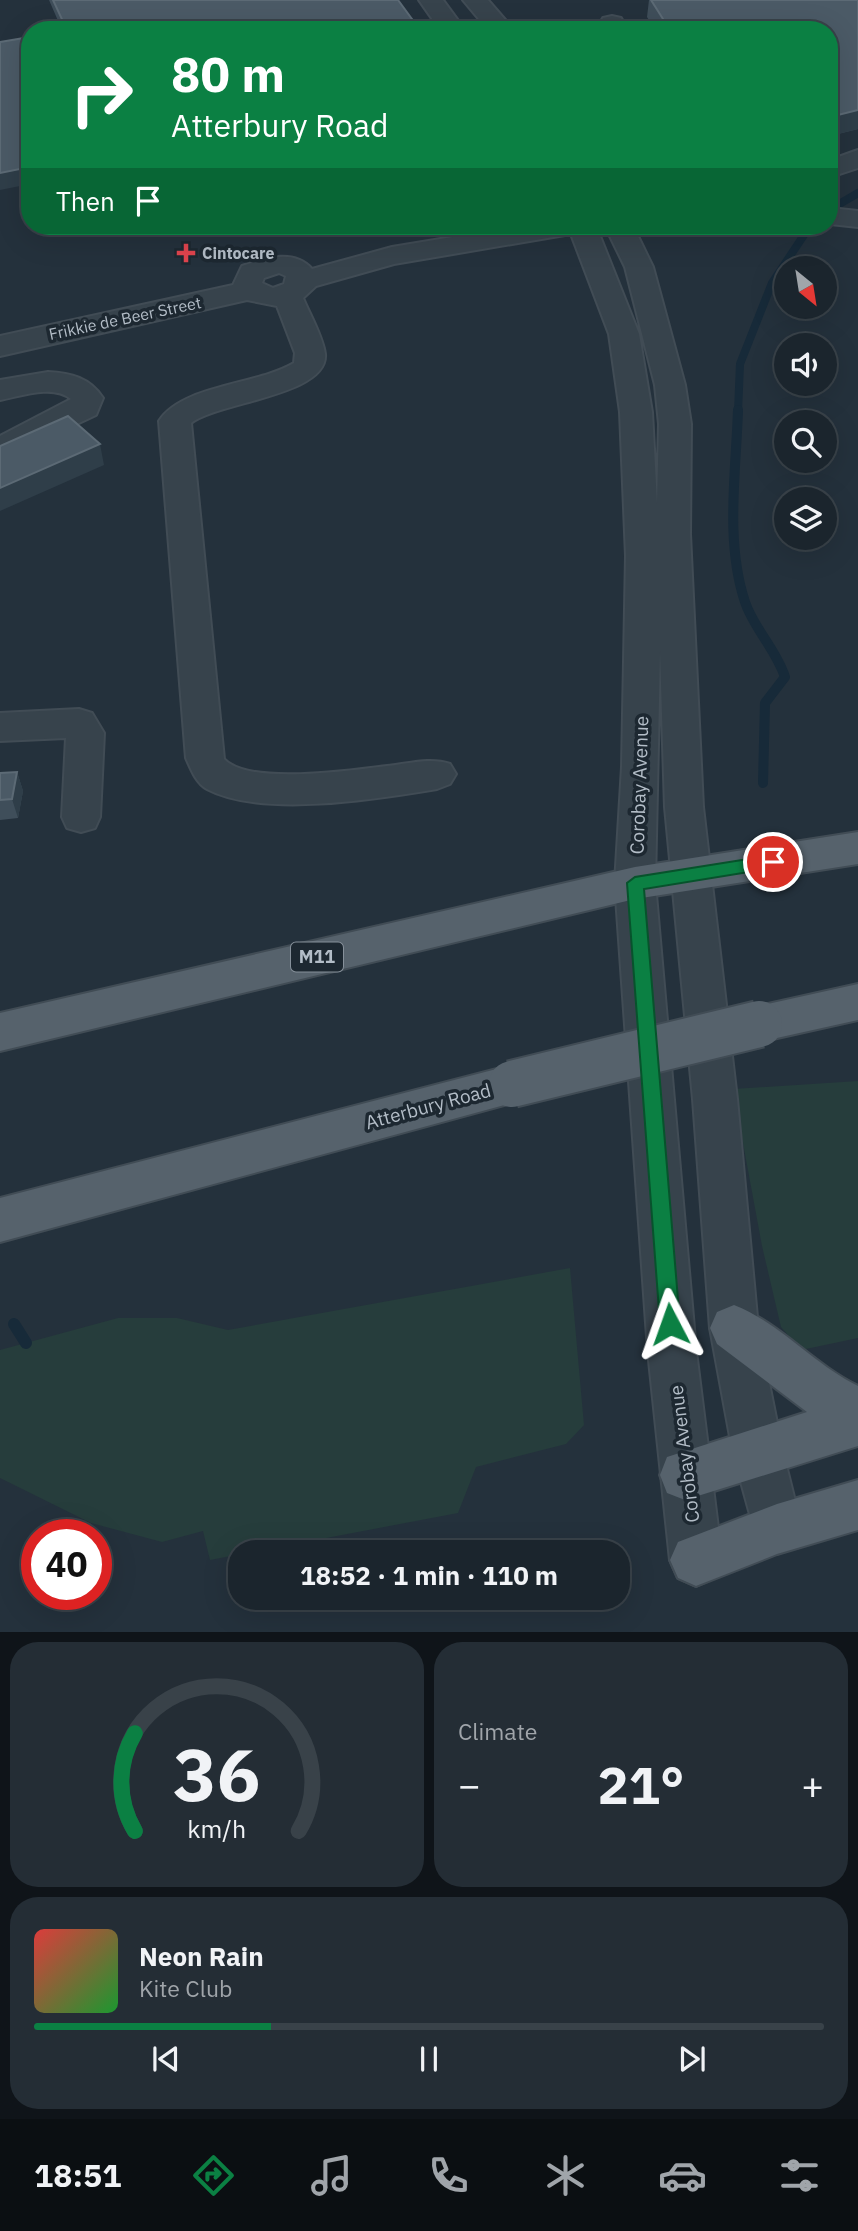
<!DOCTYPE html>
<meta charset="utf-8">
<style>
:root{--surface:#1b252d;--page:#242d35;--text:#f1f3f6;--muted:#a0a5aa;--line:#394249;--accent:#0b8043}
body{margin:0;font-family:"IBM Plex Sans",sans-serif;background:var(--page);color:var(--text);height:100vh;display:flex;flex-direction:column;font-size:26px;white-space:nowrap}
*{box-sizing:border-box;margin:0}
p{font-size:23px;color:var(--muted)}
.icon{flex:none;width:38px;height:38px;fill:none;stroke:currentColor;stroke-width:2;stroke-linecap:round;stroke-linejoin:round}
.map{position:relative;height:1632px;overflow:hidden}
.panel{display:flex;flex-direction:column;gap:10px;padding:10px;background:#0f1419;flex:1}
.panel>*{flex:none}
.guide{position:absolute;left:21px;top:21px;width:817px;height:214px;border-radius:28px;box-shadow:0 7px 28px #0002,0 0 0 2px var(--line);background:#0b8043;color:#fff;overflow:hidden}
.needle{width:46px;rotate:150deg}
.fabs{position:absolute;left:774px;top:256px;display:grid;gap:14px}
.fabs a{display:grid;place-items:center;width:63px;height:63px;border-radius:50%;background:var(--surface);box-shadow:0 7px 28px #0002,0 0 0 2px var(--line);font-size:35px}
.speed{position:absolute;left:21px;top:1519px;display:flex;gap:14px;font-size:35px;font-weight:700;text-align:center}
.speed>*{display:grid;place-content:center;width:91px;height:91px;border-radius:50%;background:var(--surface);box-shadow:0 7px 28px #0002,0 0 0 2px var(--line);line-height:1}
.speed .limit{border:10px solid #d22;background:#fff;color:#111}
.pin{position:absolute;display:grid;place-items:center;width:60px;height:60px;color:#fff;margin:-30px;border:4px solid #fff;border-radius:50%;box-shadow:0 2px 7px #0007}
.me{position:absolute;width:77px;margin:-38px;rotate:356deg;stroke-linejoin:round;filter:drop-shadow(0 0 5px #0008)}
.turn{display:flex;align-items:center;gap:24px;height:147px;padding:0 35px;font-size:32px}
.turn .icon{width:91px;height:91px;stroke-width:2.5}
.turn b{display:block;font-size:49px;line-height:60px}
.then{display:flex;align-items:center;height:66px;padding:0 35px;background:#0003;gap:14px;font-size:26px}
.big{font-size:52px;font-weight:700;line-height:1.1}
.panel .tile{flex:1;display:flex;flex-direction:column;justify-content:center;gap:10px;min-width:0;padding:0 24px;border-radius:28px;background:var(--page)}
.panel .dial{align-items:center;gap:0}
.dial svg{height:182px;overflow:visible;fill:none;stroke:var(--line);stroke-width:7;stroke-linecap:round;text-anchor:middle}
.dial text{fill:var(--text);stroke:none}
.song{display:flex;align-items:center;gap:21px}
.cover{width:84px;height:84px;border-radius:10px;background:linear-gradient(135deg,hsl(0 70% 55%),hsl(130 70% 35%))}
.played{height:7px;border-radius:4px;background:linear-gradient(90deg,var(--accent) 30%,var(--line) 30%)}
.keys{display:flex;justify-content:space-around;direction:ltr}
.heat{display:flex;justify-content:space-between;align-items:center;font-size:38px;direction:ltr}
.panel .tiles{flex:1;display:grid;gap:10px;grid-template-columns:1fr 1fr}
.tile:last-child{grid-column:span 2}
.trip{position:absolute;left:228px;top:1540px;width:402px;height:70px;border-radius:28px;background:var(--surface);box-shadow:0 7px 28px #0002,0 0 0 2px var(--line);font-weight:700;line-height:70px;text-align:center}
.tab-bar{display:flex;height:112px;justify-content:space-around;align-items:center;background:#0b0f12;color:var(--muted)}
.tab-bar .icon{width:49px;height:49px}
.tab-bar .current{color:var(--accent)}
.tab-bar b{font-size:32px;color:var(--text)}
.map>svg:first-child{display:block}
.green{fill:#263d3c}
.lines{fill:none;stroke-linecap:round;stroke-linejoin:round}
.stream-far2{stroke:#172a39;stroke-width:8}
.stream-far1{stroke:#172a39;stroke-width:10}
.stream{stroke:#172a39;stroke-width:12}
.minor-casing{stroke:#414c55;stroke-width:4}
.major-casing{stroke:#414c55;stroke-width:4}
.minor{fill:#37434c;fill-rule:evenodd}
.major{fill:#56626c;fill-rule:evenodd}
.major-bridge-casing{stroke:#414c55;stroke-width:50;stroke-linecap:butt}
.major-bridge{stroke:#56626c;stroke-width:46}
.wall{fill:#3f4e5a}
.shaded-wall{fill:#2f3e49}
.building{fill:#4b5a66;stroke:#5c6a75;stroke-width:2}
.route{fill:#0b8043;stroke:#07532c;stroke-width:2}
.health-dot{fill:#e0444e;stroke:#1d2831;stroke-width:2.5}
.labels{text-anchor:middle;stroke-width:7;stroke-linejoin:round;paint-order:stroke}
.far-poi-label{font-size:16px;font-weight:bold;fill:#b3bdc7;stroke:#1d2831;text-anchor:start}
.far-street-label{font-size:16px;fill:#b3bdc7;stroke:#1d2831}
.shield{fill:#1d2831;stroke:#86909a;stroke-width:2}
.shield-label{font-size:18px;font-weight:bold;fill:#b3bdc7}
.street-label{font-size:19px;fill:#b3bdc7;stroke:#1d2831}
</style>
<div class="map">
<svg width="858" height="1633" viewBox="0 0 858 1633">
<rect width="100%" height="100%" fill="#24313c"/>
<!-- green -->
<path class="green" d="M858,1081V1338L801,1350L781,1327L762,1246L733,1089Z
M570,1268L584,1425L566,1444L476,1467L458,1513L210,1560L203,1531L162,1542L91,1523L0,1478V1350L118,1318H177L228,1330Z"/>
<g class="lines">
<!-- stream-far2 -->
<path class="stream-far2" d="M841,203L858,193
M738,412L740,364L772,283L808,229"/>
<!-- stream-far1 -->
<path class="stream-far1" d="M738,410C736,472 725,542 745,602C754,629 776,649 785,677L765,703L763,783"/>
<!-- stream -->
<path class="stream" d="M14,1324L26,1343"/>
<!-- minor casing -->
<g class="minor-casing">
<path id="minor" d="M419,0H443L465,30H440Z
M463,0H488L514,30H488Z
M612,16L621,18L628,30H603L600,23L603,18Z
M858,150V168L830,177V160Z
M830,208L858,211V227L830,224Z
M519,226H596L639,334L652,412L657,504L659,424L655,385L625,267L605,226H633L653,267L685,385L691,424L690,534L703,807L737,1099L758,1328L783,1453L802,1529L795,1547L777,1554L759,1547L733,1453L710,1328L693,1099L665,807L660,651L655,883L696,1351L722,1560L714,1578L696,1586L678,1578L670,1560L648,1351L615,883L622,767L626,556L620,412L609,334L571,234L394,264L316,286L303,298C310,315 323,337 325,354C329,395 218,402 191,423L224,759C249,786 352,770 387,766C408,764 430,757 450,764L456,774L450,784L437,789C377,799 261,818 207,789C196,783 191,769 186,758L159,421C182,385 257,385 294,363L295,353L277,306L247,300L0,356V336L233,285L242,266C264,259 293,248 312,269L392,247ZM279,273L286,276L284,284L273,288L262,283L264,278Z
M48,372C71,373 90,378 103,398L96,415L0,460V436L71,399C53,384 21,396 0,400V380Z
M79,709L92,713L104,733L100,817L95,828L81,832L67,828L62,817L66,738L0,741V713Z"/>
</g>
<!-- major casing -->
<g class="major-casing">
<path id="major" d="M858,832V864L635,899L0,1051V1013L635,867Z
M858,984V1020L759,1042L744,1037L738,1024L744,1011L759,1006Z
M512,1065L527,1070L534,1084L527,1098L512,1103L0,1242V1198Z
M734,1305C780,1323 813,1364 858,1386V1446L685,1500L667,1493L660,1475L667,1457L807,1412L717,1344L710,1328L717,1312Z
M858,1480V1530L777,1554L696,1586L678,1578L670,1560L678,1542L777,1504Z"/>
</g>
<!-- minor -->
<use href="#minor" class="minor"/>
<!-- major -->
<use href="#major" class="major"/>
<!-- major-bridge casing -->
<g class="major-bridge-casing">
<path id="major-bridge" d="M512,1084L759,1024"/>
</g>
<!-- major-bridge -->
<use href="#major-bridge" class="major-bridge"/>
</g>
<!-- wall -->
<path class="wall" d="M49,0H398L420,30H62Z
M649,0H858V129L830,136V30H655L647,17Z
M17,772L23,791L18,818L0,820V773Z"/>
<!-- shaded-wall -->
<path class="shaded-wall" d="M858,110V129L830,136V117Z
M30,167V184L0,190V173Z
M100,444L104,465L0,511V488Z
M17,772L23,791L18,818L12,799Z"/>
<!-- building -->
<path class="building" d="M53,0H398L420,30H67Z
M651,0H858V110L830,117V30H670Z
M30,37V167L0,173V42Z
M68,416L100,444L0,488V446Z
M17,772L12,799L0,800V773Z"/>
<!-- route -->
<path class="route" d="M773,855L781,862L773,868L644,889L680,1324L677,1330L670,1333L663,1330L660,1324L627,883L635,877Z"/>
<!-- markers -->
<path class="health-dot" d="M182.5 242.5h7v7h7v7h-7v7h-7v-7h-7v-7h7z"/>
<g class="labels">
<!-- far-poi labels -->
<g class="far-poi-label">
<text x="202" y="259">Cintocare</text>
</g>
<!-- far-street labels -->
<g class="far-street-label">
<text transform="translate(125 318) rotate(-12)" y="6">Frikkie de Beer Street</text>
</g>
<!-- shield labels -->
<rect class="shield" x="291" y="942.5" width="52" height="29" rx="5"/>
<g class="shield-label">
<text x="317" y="963">M11</text>
</g>
<!-- street labels -->
<g class="street-label">
<text transform="translate(639 785) rotate(-88)" y="7">Corobay Avenue</text>
<text transform="translate(428 1106) rotate(-15)" y="7">Atterbury Road</text>
<text transform="translate(684 1454) rotate(-97)" y="7">Corobay Avenue</text>
</g>
</g>
</svg>
<div class="fabs">
<a><svg class="needle" viewBox="-14 -14 28 28"><path d="M0-13l5 13h-10z" fill="#e53935"/><path d="M0 13l5-13h-10z" fill="#a0a5aa"/></svg></a>
<a><svg class="icon" aria-label="sound" viewBox="0 0 24 24"><path d="M4 9h4l5-4v14l-5-4H4zM17 9q2 3 0 6"/></svg></a>
<a><svg class="icon" aria-label="search" viewBox="0 0 24 24"><circle cx="10" cy="10" r="6"/><path d="M15 15l6 6"/></svg></a>
<a><svg class="icon" aria-label="layers" viewBox="0 0 24 24"><path d="M12 4l9 5-9 5-9-5zM3 14l9 5 9-5"/></svg></a>
</div>
<div class="speed"><div class="limit">40</div></div>
<div class="pin" style="left:773px;top:862px;background:#d93025"><svg class="icon" aria-label="arrive" viewBox="0 0 24 24"><path d="M6 21V4h12l-3 4 3 4H6"/></svg></div>
<svg class="me" style="left:670px;top:1324px" viewBox="-20 -20 40 40"><path d="M0-17L14 15 0 8-14 15z" fill="#0b8043" stroke="#fff" stroke-width="4"/></svg>
<div class="trip">18:52 · 1 min · 110 m</div>
<div class="guide">
<div class="turn"><svg class="icon" aria-label="right" viewBox="0 0 24 24"><path d="M7 20v-9h11M14 6l5 5-5 5"/></svg><div><b>80 m</b>Atterbury Road</div></div>
<div class="then">Then<svg class="icon" aria-label="arrive" viewBox="0 0 24 24"><path d="M6 21V4h12l-3 4 3 4H6"/></svg></div>
</div>
</div>
<section class="panel">
<div class="tiles">
<div class="tile dial"><svg viewBox="0 0 100 80">
<path d="M14 69A42 42 0 1 1 86 69"/>
<path d="M14 69A42 42 0 0 1 14 26" stroke="#0b8043"/>
<text x="50" y="56" font-size="32" font-weight="700">36</text>
<text x="50" y="72" font-size="11">km/h</text>
</svg></div>
<div class="tile"><p>Climate</p>
<div class="heat"><a>−</a><b class="big">21°</b><a>+</a></div>
</div>
<div class="tile">
<div class="song"><i class="cover"></i><div><b>Neon Rain</b><p>Kite Club</p></div></div>
<div class="played"></div>
<div class="keys"><svg class="icon" aria-label="previous" viewBox="0 0 24 24"><path d="M18 5L8 12l10 7zM5 5v14"/></svg><svg class="icon" aria-label="pause" viewBox="0 0 24 24"><path d="M8 5v14M16 5v14"/></svg><svg class="icon" aria-label="next" viewBox="0 0 24 24"><path d="M6 5l10 7-10 7zM19 5v14"/></svg></div>
</div>
</div>
</section>
<nav class="tab-bar">
<b>18:51</b>
<svg class="icon current" aria-label="directions" viewBox="0 0 24 24"><path d="M12 3l9 9-9 9-9-9zM9 14v-3h6M13 9l2 2-2 2"/></svg>
<svg class="icon" aria-label="music" viewBox="0 0 24 24"><path d="M9 18V5l10-2v13"/><circle cx="6" cy="18" r="3"/><circle cx="16" cy="16" r="3"/></svg>
<svg class="icon" aria-label="phone" viewBox="0 0 24 24"><path d="M5 4h4l2 5-3 2q2 4 5 5l2-3 5 2v4C11 20 4 13 5 4z"/></svg>
<svg class="icon" aria-label="climate" viewBox="0 0 24 24"><path d="M12 3v18M4 7l16 10M4 17L20 7"/></svg>
<svg class="icon" aria-label="car" viewBox="0 0 24 24"><path d="M5 17H2v-5l4-1 3-4h7l3 4 3 1v5h-3M9 17h6M6 11h13"/><circle cx="7" cy="17" r="2"/><circle cx="17" cy="17" r="2"/></svg>
<svg class="icon" aria-label="filters" viewBox="0 0 24 24"><path d="M4 7h16M4 17h16"/><circle cx="9" cy="7" r="2"/><circle cx="15" cy="17" r="2"/></svg>
</nav>
